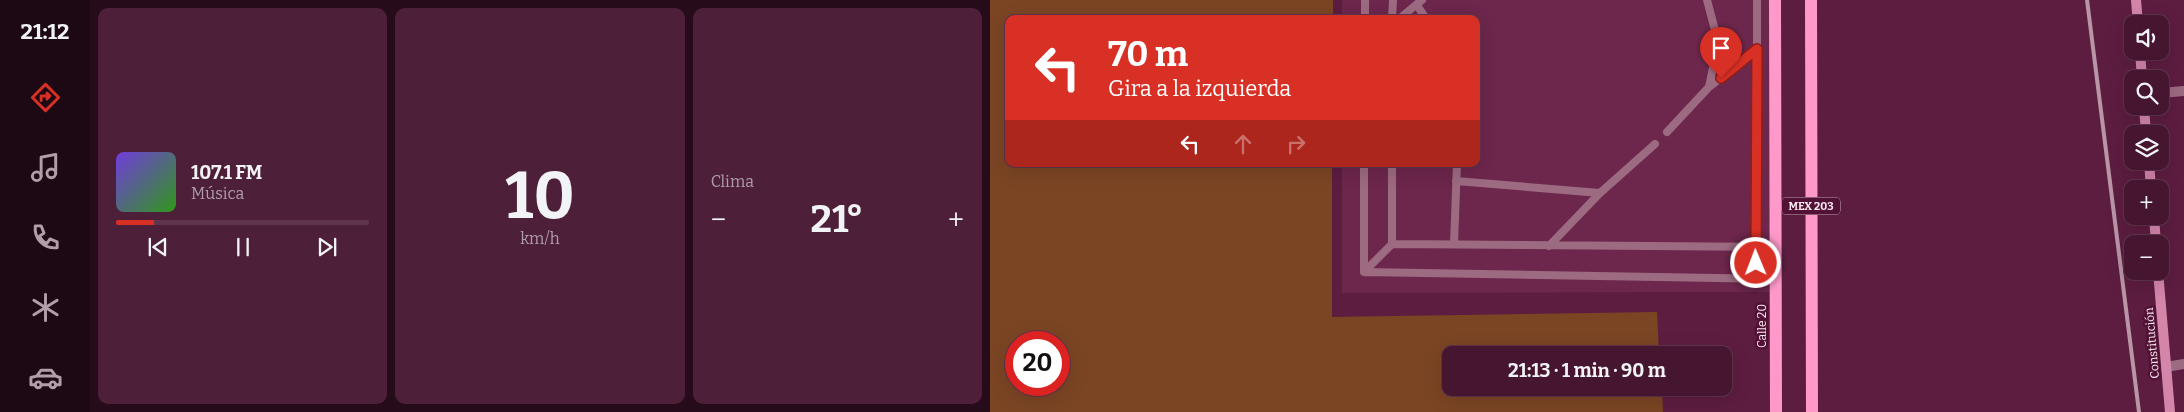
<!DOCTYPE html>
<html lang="es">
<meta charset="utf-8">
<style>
:root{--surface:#461630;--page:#4d1f38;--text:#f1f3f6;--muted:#b09fab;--line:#5e354c;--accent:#d93025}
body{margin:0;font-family:Bitter,serif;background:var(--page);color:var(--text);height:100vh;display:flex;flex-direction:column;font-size:19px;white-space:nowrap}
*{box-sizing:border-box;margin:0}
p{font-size:16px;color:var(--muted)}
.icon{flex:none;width:28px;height:28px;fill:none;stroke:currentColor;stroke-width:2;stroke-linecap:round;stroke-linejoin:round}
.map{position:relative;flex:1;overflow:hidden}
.drawer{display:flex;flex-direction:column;gap:8px;padding:8px;background:#260c1a;width:900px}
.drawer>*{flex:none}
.top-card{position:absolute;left:15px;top:15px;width:475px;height:152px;border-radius:10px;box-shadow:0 5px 20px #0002,0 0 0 1px var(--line);background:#d93025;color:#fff;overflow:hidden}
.fabs{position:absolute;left:1134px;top:15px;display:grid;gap:10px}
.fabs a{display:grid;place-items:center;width:45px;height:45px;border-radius:10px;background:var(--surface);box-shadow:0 5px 20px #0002,0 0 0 1px var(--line);font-size:25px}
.speed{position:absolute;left:15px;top:331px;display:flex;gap:10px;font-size:25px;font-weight:700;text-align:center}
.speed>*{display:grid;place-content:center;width:65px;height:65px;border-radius:50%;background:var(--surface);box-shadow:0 5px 20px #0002,0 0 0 1px var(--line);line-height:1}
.speed .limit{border:8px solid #d22;background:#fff;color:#111}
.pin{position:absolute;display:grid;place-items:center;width:42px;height:42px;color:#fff;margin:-51px -21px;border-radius:50% 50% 50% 0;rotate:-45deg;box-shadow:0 0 5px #0007}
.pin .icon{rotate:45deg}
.me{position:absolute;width:55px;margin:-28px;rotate:359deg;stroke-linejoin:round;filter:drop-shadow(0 0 4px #0008)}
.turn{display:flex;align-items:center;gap:18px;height:105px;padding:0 20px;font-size:22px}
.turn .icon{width:65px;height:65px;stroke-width:2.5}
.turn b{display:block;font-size:35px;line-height:42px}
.lanes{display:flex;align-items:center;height:48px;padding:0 20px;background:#0003;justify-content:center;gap:25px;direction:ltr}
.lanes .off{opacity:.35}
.big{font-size:38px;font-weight:700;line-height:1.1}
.drawer .tile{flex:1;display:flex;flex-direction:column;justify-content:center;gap:8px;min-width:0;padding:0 18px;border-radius:10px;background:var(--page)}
.drawer .dial{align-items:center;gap:0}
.dial b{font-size:65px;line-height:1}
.song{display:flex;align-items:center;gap:15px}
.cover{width:60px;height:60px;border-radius:8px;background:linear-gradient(135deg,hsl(260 70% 55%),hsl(110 70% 35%))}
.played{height:5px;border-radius:2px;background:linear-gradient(90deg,var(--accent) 15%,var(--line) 15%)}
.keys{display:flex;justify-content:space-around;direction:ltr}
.heat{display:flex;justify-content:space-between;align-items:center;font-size:28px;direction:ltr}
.drawer .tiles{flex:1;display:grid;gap:8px;grid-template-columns:repeat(3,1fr)}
.trip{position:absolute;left:452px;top:346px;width:290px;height:50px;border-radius:10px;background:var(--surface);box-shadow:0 5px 20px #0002,0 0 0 1px var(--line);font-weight:700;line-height:50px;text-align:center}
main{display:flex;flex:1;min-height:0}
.tab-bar{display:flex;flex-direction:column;width:90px;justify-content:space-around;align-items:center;background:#1c0913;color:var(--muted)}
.tab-bar .icon{width:35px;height:35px}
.tab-bar .selected{color:var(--accent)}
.tab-bar b{font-size:22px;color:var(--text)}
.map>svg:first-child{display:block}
.built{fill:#6d264c}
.green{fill:#7b4524;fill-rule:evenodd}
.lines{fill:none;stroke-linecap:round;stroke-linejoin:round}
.service{stroke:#9c6a81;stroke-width:8}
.minor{stroke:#9c6a81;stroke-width:10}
.secondary{stroke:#d385aa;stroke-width:10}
.primary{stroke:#fe99c9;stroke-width:12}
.rail{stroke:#b995a7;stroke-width:4}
.route-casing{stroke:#8d1f18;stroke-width:12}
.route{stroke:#d93025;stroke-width:9}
.labels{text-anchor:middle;stroke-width:5;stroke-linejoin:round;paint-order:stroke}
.shield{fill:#511235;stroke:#c7a8b8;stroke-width:1}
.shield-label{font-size:11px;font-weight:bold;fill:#fae9f0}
.street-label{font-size:12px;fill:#fae9f0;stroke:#511235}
</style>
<main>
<nav class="tab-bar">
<b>21:12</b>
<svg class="icon selected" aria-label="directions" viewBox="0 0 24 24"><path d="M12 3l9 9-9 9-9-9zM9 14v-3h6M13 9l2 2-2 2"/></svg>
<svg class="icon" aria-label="music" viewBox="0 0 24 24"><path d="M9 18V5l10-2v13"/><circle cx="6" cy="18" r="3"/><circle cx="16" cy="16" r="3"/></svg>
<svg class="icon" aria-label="phone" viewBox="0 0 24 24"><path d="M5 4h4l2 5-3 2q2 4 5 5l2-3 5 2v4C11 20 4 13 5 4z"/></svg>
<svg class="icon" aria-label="climate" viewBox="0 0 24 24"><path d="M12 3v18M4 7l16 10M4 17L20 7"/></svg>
<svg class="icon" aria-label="car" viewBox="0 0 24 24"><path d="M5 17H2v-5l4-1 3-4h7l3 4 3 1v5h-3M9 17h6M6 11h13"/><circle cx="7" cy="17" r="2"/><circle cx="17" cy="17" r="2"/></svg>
</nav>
<section class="drawer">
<div class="tiles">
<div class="tile">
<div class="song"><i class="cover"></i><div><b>107.1 FM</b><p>Música</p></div></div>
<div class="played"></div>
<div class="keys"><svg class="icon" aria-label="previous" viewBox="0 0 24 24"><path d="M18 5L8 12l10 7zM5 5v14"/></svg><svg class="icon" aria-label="pause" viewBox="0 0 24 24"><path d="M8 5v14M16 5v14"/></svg><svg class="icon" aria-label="next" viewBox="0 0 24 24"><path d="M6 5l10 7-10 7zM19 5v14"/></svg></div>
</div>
<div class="tile dial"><b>10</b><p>km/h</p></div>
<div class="tile"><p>Clima</p>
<div class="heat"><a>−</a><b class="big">21°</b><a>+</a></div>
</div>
</div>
</section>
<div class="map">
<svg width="1194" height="412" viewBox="0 0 1194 412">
<rect width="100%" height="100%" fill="#5d1d40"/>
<!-- built -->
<path class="built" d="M352,0H782V292L352,293V164H486V19H352Z"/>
<!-- green -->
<path class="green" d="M0,0H343V19H19V164H342V317L667,312L669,355H461V388H672L673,412H0ZM69,342V385H26V342Z"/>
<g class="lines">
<!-- service -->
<path class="service" d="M427,5L436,19
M375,19V0
M402,19L403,0
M409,19L432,0
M719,87L767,49
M677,132L719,87L726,53L725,30L717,0
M374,164V272L786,279
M402,164V244
M466,181L610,193
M464,244L467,164
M559,246L610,193L665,144
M374,272L402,244L786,247
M767,279V0"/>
<!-- minor -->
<path class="minor" d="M1170,93L1194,91
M1176,367L1194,364"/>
<!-- secondary -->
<path class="secondary" d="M1146,0L1148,24
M1150,51L1152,79
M1154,106L1156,134
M1159,161L1161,189
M1164,216L1166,244
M1168,271L1180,412"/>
<!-- primary -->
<path class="primary" d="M785,0L786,412
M821,0L822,412"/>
<!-- rail -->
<path class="rail" d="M1097,0L1149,412"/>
</g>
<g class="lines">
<!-- route casing -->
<g class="route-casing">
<path id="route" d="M731,78L767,49L766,263"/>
</g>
<!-- route -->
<use href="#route" class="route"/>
</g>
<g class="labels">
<!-- shield labels -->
<rect class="shield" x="792" y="197.5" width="58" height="17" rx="4"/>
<g class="shield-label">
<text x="821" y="210">MEX 203</text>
</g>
<!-- street labels -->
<g class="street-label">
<text transform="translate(772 326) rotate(-90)" y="4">Calle 20</text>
<text transform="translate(1162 343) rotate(-95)" y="4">Constitución</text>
</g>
</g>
</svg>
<div class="fabs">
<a><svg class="icon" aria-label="sound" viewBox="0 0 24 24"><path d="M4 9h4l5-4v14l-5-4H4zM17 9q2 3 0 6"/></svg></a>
<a><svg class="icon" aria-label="search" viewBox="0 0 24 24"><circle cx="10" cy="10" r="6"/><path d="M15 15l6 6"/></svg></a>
<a><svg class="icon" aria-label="layers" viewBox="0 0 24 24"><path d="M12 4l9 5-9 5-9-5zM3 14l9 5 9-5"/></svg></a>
<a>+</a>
<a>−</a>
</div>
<div class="speed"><div class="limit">20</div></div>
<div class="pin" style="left:731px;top:78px;background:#d93025"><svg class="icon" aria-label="arrive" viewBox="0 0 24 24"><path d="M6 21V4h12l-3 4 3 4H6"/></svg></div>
<svg class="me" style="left:766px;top:263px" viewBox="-20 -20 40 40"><circle r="17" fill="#d93025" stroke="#fff" stroke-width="3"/><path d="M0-11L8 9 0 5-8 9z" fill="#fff"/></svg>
<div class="trip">21:13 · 1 min · 90 m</div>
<div class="top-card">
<div class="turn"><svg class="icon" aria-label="left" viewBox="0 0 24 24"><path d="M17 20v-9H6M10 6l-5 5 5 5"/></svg><div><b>70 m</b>Gira a la izquierda</div></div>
<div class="lanes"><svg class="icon" aria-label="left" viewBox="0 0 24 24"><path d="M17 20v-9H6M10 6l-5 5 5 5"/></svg><svg class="icon off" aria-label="ahead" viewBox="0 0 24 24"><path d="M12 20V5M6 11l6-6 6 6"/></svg><svg class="icon off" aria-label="right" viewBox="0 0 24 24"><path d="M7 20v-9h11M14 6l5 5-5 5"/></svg></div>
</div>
</div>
</main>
